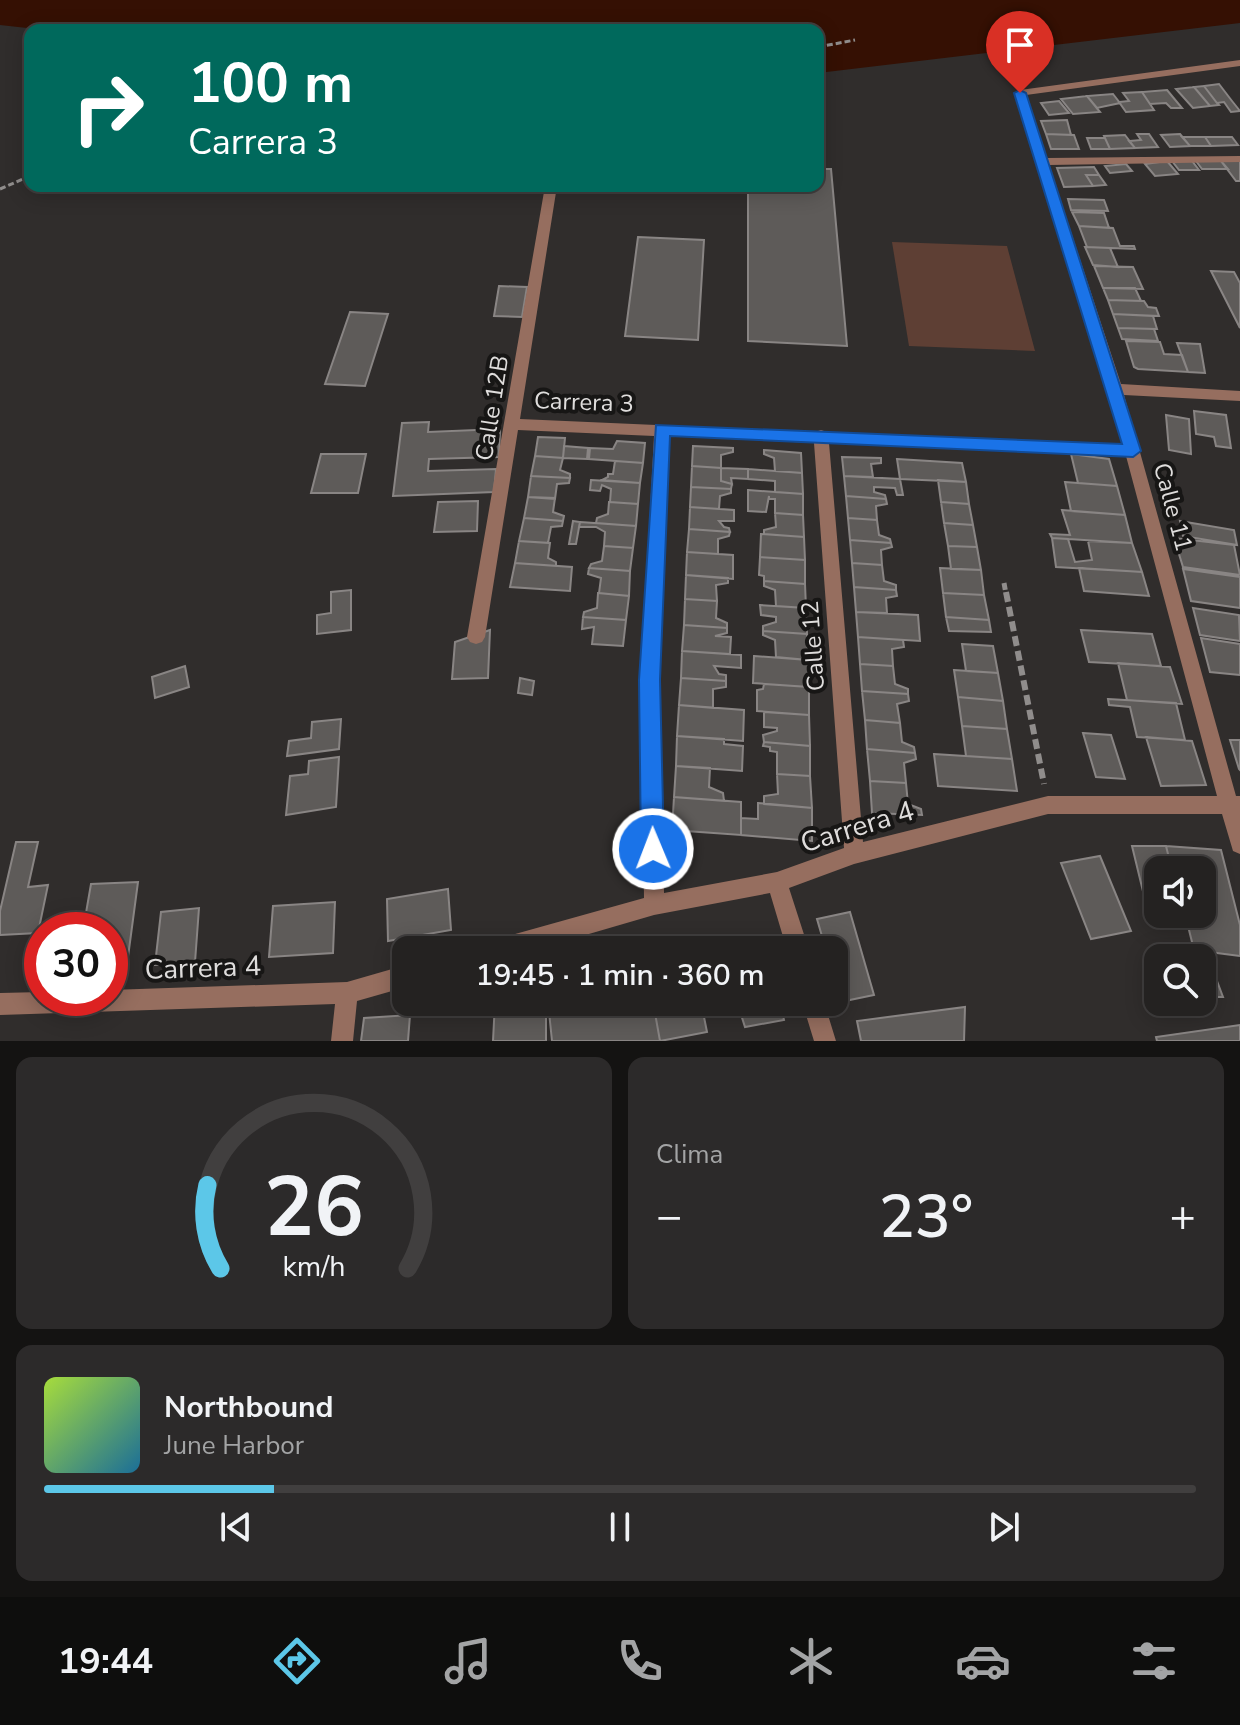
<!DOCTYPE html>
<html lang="es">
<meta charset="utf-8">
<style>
:root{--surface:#242221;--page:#2c2a2a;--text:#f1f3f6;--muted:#a3a4a5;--line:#413f3f;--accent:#5cc7e8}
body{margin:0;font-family:"Nunito Sans",sans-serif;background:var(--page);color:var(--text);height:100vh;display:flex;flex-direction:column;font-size:30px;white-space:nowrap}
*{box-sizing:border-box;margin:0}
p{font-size:26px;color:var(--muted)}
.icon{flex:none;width:44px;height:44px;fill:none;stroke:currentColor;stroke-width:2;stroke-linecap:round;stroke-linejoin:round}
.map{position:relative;height:1041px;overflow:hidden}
.details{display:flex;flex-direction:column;gap:16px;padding:16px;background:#141312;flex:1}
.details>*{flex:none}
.guide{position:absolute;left:24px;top:24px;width:800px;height:168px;border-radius:16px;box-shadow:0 4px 20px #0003,0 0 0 2px var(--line);background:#00695c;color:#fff;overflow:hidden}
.fabs{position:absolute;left:1144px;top:856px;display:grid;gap:16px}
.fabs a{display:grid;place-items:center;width:72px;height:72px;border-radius:16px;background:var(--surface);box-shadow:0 4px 20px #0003,0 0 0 2px var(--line);font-size:40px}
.speed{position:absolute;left:24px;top:912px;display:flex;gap:16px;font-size:40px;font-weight:700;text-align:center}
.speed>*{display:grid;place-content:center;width:104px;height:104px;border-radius:50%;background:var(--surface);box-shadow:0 4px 20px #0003,0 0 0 2px var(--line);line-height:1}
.speed .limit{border:12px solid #d22;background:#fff;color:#111}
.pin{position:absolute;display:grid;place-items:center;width:68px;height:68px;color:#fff;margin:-82px -34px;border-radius:50% 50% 50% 0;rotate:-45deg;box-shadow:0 0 8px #0007}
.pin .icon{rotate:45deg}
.me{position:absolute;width:88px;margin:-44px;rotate:359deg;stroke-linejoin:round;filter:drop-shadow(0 0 6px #0008)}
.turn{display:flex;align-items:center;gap:28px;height:168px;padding:0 32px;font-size:36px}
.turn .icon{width:104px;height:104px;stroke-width:2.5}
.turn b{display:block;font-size:56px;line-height:68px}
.big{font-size:60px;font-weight:600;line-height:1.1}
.details .widget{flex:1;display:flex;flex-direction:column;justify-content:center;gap:12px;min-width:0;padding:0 28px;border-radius:16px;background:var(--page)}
.details .dial{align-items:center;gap:0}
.dial svg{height:208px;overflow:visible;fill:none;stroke:var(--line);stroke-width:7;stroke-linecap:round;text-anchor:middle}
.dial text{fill:var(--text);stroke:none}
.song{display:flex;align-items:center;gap:24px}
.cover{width:96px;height:96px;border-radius:12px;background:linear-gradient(135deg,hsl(80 70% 55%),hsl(200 70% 35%))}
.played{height:8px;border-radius:4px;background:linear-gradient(90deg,var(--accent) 20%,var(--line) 20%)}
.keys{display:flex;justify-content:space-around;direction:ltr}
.heat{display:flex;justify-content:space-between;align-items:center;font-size:44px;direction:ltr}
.details .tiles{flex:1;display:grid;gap:16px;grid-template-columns:1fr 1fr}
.widget:last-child{grid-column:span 2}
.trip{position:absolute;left:392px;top:936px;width:456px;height:80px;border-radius:16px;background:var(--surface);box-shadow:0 4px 20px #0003,0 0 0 2px var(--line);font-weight:600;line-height:80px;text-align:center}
.tabs{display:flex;height:128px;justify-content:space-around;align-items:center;background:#0e0e0d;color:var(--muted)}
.tabs .icon{width:56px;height:56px}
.tabs .current{color:var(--accent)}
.tabs b{font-size:36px;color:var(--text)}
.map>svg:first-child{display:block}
.green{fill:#5e3f34}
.water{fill:#351003}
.building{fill:#5e5b59;stroke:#898584;stroke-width:2}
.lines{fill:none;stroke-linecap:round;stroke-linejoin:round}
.path-far2{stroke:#908d8c;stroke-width:3;stroke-dasharray:6 3;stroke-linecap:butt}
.path-far1{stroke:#908d8c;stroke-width:5;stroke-dasharray:7 4;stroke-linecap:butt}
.path{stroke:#908d8c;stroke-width:6;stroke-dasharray:10 5;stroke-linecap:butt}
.minor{fill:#966e5f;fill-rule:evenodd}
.route{fill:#1a73e8;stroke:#114b97;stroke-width:2}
.labels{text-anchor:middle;stroke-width:8;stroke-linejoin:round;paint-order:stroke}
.street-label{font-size:24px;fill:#dfdddc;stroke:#171615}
.near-street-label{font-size:28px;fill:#dfdddc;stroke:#171615}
</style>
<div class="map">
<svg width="1240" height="1041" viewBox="0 0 1240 1041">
<rect width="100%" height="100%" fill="#302d2c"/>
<!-- green -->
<path class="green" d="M892,242L1007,246L1035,351L909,346Z"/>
<!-- water -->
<path class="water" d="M0,0H1240V23L818,73V30H45L0,25Z"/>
<!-- building -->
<path class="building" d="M1219,84L1232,101L1240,111L1231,112L1224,102L1217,103L1204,86Z
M1204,86L1217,103L1219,105L1210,106L1194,87Z
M1194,87L1210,106L1193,108L1176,89Z
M1167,90L1182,108H1171L1166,103L1150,104L1142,92Z
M1142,92L1154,110L1126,112L1119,102L1129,101L1123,93Z
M1113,94L1120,103L1097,108L1087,96Z
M1087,96L1100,112L1073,114L1061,99Z
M1059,101L1069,113L1049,115L1041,103Z
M1067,120L1071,135L1046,134L1041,121Z
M1046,134L1074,135L1079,149H1051Z
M1137,134H1149L1158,147L1135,148L1129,141L1141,140Z
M1180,134L1190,146L1170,147L1161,135Z
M1125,135L1135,148L1110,149L1104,136Z
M1182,137H1205L1211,146H1190Z
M1205,137H1232L1238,145L1211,146Z
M1087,138H1105L1110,149H1091Z
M1167,161L1178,174L1155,176L1145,164Z
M1172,161H1192L1199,170H1179Z
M1196,161H1221L1228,169H1202Z
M1221,161H1240V181H1236Z
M1126,164L1132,171L1110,173L1105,166Z
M1094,167L1099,175H1086L1093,186L1064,187L1057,168Z
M818,169H831L847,346L748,341V186H818Z
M1086,175H1099L1106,185L1093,186Z
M1068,199L1104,200L1108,211L1071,210Z
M1072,212L1104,213L1109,228L1079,226Z
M1079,226L1113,228L1120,246H1134L1135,249L1087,247Z
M638,237L704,240L698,340L625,336Z
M1085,247L1110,248L1118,267L1093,265Z
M1094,266L1133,267L1143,289L1103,288Z
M1211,271L1234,272L1240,283V328Z
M499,286L527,287L522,317L494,316Z
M1103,288H1135L1141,301L1108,300Z
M1108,300L1144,301L1148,307L1156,308L1159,316L1113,314Z
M350,312L388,314L365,386L325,384Z
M1113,314L1153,316L1157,329L1118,328Z
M1118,328L1154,329L1158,341L1122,339Z
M1126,341L1160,342L1164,354L1182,355L1188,372L1138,369L1134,367Z
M1177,343L1200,344L1205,373L1188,372Z
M1194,411L1226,415L1231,448L1216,446L1214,437L1196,434Z
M1166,415L1189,419L1191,454L1169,450Z
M429,422L428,432L500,429L499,457L429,459L428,471L496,469L494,492L393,496L402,423Z
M538,437L565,438L563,458L535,456Z
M617,441L645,443L643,463L589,459L590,448L613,449Z
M564,446L588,448L587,459L563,458Z
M693,446L733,448V452L721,455V468L692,466Z
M764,450L801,453L802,473L775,471L774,458L764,454Z
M321,454H366L358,493H311Z
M1071,454L1109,459L1117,486L1078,483Z
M535,456L563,458L560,470L570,474V478L531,476Z
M842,457L881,458V463L871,464L873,477L844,476Z
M897,459L962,463L966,482L900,479Z
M615,461L643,463L640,483L602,480L608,477V474H613Z
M692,466L721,468V481L732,484L731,489L691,487Z
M721,468L748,469V479L731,478L732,484L721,481Z
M748,469L802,473L803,494L775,492V481L748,479Z
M531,476L570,478L569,483L557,484L555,499L528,497Z
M844,476L900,479L903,495H897L895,488L874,487V492L885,495L886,499L846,496Z
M591,480L640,483L638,504L610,502L611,489L602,485L600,491L590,490Z
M938,480L966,482L969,504L941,502Z
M1065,482L1117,486L1125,515L1071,511Z
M691,487L731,489V493L720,496L719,509L690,507Z
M748,490L803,494V515L775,513V499H769V496L766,512L748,511Z
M846,496L886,499L887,504L876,506L877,520L848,518Z
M528,497L555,498L553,512L564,516L563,521L524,518Z
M478,501L477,531L434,532L438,502Z
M609,502L638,504L636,526L596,523L597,518L608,514Z
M941,502L969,504L973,525L944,523Z
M690,507L734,510V521H719L724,527L729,528L730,532L689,529Z
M1062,510L1125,515L1132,543L1052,538L1050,534L1070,535Z
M775,513L803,515L804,537L764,534V530L776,527Z
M524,518L563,521L562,526L551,527L548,543L519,541Z
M848,518L877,520L879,535L890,539L891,543L850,540Z
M573,521L580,522L576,544H569Z
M1180,521L1234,530L1237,545L1183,536Z
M580,522L636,526L633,548L604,546L605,532L596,527H579Z
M944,523L973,525L977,547L948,546Z
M689,529L730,532L729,536L718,539V554L687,552Z
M761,534L804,537L805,560L760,557Z
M1052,538L1068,539L1075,562L1092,560L1088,541L1132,543L1142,572L1056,567Z
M1174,538L1234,545L1240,575L1183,567Z
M850,540L891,543L892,547L881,550L882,565L852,563Z
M519,541L550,543L548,558L556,562V566L515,563Z
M604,546L633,548L630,571L589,568L591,564L602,561Z
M948,546L977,547L981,570L951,569Z
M687,552L733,555V579L686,575Z
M760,557L805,560V584L764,581V576L759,575Z
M515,563L572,567L570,591L510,587Z
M852,563L882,565L884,581L896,585V590L854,587Z
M589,568L630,571L629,596L599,593L601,578L588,574Z
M940,568L981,570L984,595L943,593Z
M1079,568L1142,572L1149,596L1084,591Z
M1183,569L1240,577V608L1191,601Z
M686,575L728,578V583L716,585L717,601L685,599Z
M764,581L805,584L806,608L776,606L775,590L764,586Z
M854,587L896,590L897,596L886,598L887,613L856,612Z
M351,590V630L317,634V615L331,613V592Z
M598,593L629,596L626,620L583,617L584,612L597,608Z
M943,593L984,595L989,620L946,617Z
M685,599L717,601L716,618L727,623V628L684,625Z
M760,605L806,608L807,634L763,631V626L776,622V617L761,615Z
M1193,608L1239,615L1240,641L1200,635Z
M856,612L918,615L920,641L858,637Z
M583,617L626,620L623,646L592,644L594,627L582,629Z
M946,617L989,620L991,632L949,631Z
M684,625L727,628V633L715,636L731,637L730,654L682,651Z
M490,630L488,678L452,679L455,642Z
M1081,630L1152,634L1161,666L1089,662Z
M763,631L807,634L808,660L776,657L775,640L763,635Z
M858,637L903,640L904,647L892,649L893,666L860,664Z
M1201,638L1240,644V675L1210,672Z
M962,644L993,646L998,673L966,671Z
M682,651L741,655V668L714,666L719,674L726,675V681L681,678Z
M754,656L808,660L809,687L753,683Z
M1118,663L1170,667L1182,704L1127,700Z
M860,664L893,666L895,684L908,689V694L862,691Z
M185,666L189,687L155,698L152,677Z
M954,670L998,673L1003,701L958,697Z
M520,678L534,681L532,695L518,693Z
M681,678L726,681V687L713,689V708L679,705Z
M764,684L809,687V715L757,711V690L763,689Z
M862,691L908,694L909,701L897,704L900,723L865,720Z
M958,697L1003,701L1007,729L962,726Z
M1108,699L1176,703L1185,740L1137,737L1130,707L1109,705Z
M679,705L744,710L743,741L677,736Z
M764,712L809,715L810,746L764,742L763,735L777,731V728L764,727Z
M341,719L339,749L287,756L289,741L311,738L312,722Z
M865,720L900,723L902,742L914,747L915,753L867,749Z
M962,726L1007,729L1012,759L966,756Z
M1083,733L1111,735L1125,779L1096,777Z
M677,736L724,739V744L743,746L742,771L676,766Z
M1146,737L1192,741L1206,785L1161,786Z
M1230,740H1240V770L1239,769Z
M764,742L810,746V776L777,774V752L770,751V747L763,746Z
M867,749L915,753L916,759L904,763L906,783L870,781Z
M934,754L1012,759L1017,791L938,786Z
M339,757L336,807L286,815L290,776L308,774L309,761Z
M676,766L710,768L709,787L723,793L724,801L674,797Z
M777,774L810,776L812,808L764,804V796L778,794Z
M870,781L906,783L908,804L921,809L922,815L872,813Z
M674,797L741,802V835L672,830Z
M758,803L812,808V841L741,835V818L758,819Z
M16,842H38L28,887L48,885L38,933L0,935V911Z
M1132,846H1166L1172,870H1158V910L1147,908Z
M1166,846L1221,850L1240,925V956L1194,950L1185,914H1202V870H1172Z
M1100,856L1131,931L1091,939L1061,863Z
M138,882L128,957L110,958V930H83L91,884Z
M448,889L451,930L388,941L387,899Z
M335,902L333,953L269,957L273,906Z
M199,908L195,962L155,965L161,912Z
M850,912L874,995L840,1002L834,979V950H826L817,919Z
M1159,914H1185L1187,923H1161Z
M767,940L769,950H713Z
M1194,950L1206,952L1223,997H1202V958H1162Z
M495,1002H546V1041H493Z
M548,1002H653L660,1041H552Z
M653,1002H701L707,1032L660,1041Z
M737,1002H780L784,1020L745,1027Z
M965,1007L964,1041H861L857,1021Z
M410,1015L408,1041H361L364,1018Z
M1240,1025V1041H1157L1156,1037Z"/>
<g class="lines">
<!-- path-far2 -->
<path class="path-far2" d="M818,47L855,40
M0,189L30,176"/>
<!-- path-far1 -->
<path class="path-far1" d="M1004,583L1006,594"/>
<!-- path -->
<path class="path" d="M1006,592L1044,784"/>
<!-- minor -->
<path class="minor" d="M1240,60V66L1026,95L1047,158L1240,156V162L1049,165L1121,384L1240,391V401L1124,395L1236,796H1240V854L1233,851L1222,814H1048L854,864L789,888L809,950H787L770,893L654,915L534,950H486L489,942L497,939L644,898L641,680L654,436L518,430L485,637L482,642L476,644L470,642L467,637L545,186H557L520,419L815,432L821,430L827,432L1123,445L1108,389L1015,93L1020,90ZM669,436L814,443L844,848L777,872L664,893L659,680ZM829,443L1126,456L1217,796H1048L863,842Z
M406,965V987L357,1001L353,1041H331L335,1004L0,1015V993L42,992V998H110V990L347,982Z
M802,1002H824L836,1041H814Z"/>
</g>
<!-- route -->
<path class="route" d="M1020,90L1026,93L1141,451L1133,457L670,436L660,680L664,849L661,857L653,860L645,857L641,849L639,680L656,425L1122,444L1014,93Z"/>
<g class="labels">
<!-- street labels -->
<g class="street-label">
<text transform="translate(584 402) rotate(2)" y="8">Carrera 3</text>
<text transform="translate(492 408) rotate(-81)" y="8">Calle 12B</text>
<text transform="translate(1173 507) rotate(75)" y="8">Calle 11</text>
<text transform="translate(813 646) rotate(-94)" y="8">Calle 12</text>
</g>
<!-- near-street labels -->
<g class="near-street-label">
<text transform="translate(857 826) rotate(-17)" y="10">Carrera 4</text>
<text transform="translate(203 967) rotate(-2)" y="10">Carrera 4</text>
</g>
</g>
</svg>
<div class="fabs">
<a><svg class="icon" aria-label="sound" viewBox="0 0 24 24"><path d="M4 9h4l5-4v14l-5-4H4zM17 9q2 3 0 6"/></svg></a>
<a><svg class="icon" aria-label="search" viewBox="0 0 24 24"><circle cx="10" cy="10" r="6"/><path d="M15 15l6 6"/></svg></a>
</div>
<div class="speed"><div class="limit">30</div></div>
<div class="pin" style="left:1020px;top:93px;background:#d93025"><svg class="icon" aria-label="arrive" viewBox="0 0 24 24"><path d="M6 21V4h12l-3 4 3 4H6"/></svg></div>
<svg class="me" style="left:653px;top:849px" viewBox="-20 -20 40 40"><circle r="17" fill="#1a73e8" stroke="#fff" stroke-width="3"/><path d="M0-11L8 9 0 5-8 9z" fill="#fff"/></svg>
<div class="trip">19:45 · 1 min · 360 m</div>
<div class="guide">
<div class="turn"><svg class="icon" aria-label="right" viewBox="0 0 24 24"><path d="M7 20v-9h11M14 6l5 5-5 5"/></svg><div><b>100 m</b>Carrera 3</div></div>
</div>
</div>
<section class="details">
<div class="tiles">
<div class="widget dial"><svg viewBox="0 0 100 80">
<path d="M14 69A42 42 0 1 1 86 69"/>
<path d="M14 69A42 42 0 0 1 9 37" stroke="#5cc7e8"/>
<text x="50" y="56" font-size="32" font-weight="700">26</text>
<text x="50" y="72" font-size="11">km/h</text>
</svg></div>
<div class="widget"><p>Clima</p>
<div class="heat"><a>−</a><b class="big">23°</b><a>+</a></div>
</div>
<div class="widget">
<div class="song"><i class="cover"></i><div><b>Northbound</b><p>June Harbor</p></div></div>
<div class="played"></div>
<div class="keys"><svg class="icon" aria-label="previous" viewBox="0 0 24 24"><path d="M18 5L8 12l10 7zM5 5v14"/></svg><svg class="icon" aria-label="pause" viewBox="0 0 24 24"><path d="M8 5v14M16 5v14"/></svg><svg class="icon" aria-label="next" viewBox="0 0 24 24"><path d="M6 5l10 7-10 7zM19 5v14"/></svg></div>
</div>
</div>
</section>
<nav class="tabs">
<b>19:44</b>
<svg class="icon current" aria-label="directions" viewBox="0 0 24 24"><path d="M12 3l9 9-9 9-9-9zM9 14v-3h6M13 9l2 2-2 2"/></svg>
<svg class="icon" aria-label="music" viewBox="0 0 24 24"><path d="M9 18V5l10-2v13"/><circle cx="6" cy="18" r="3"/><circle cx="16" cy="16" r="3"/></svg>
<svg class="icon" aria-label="phone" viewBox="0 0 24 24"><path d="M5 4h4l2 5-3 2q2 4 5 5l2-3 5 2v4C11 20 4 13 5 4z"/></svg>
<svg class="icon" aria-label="climate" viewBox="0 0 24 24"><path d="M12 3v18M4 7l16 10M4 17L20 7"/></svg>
<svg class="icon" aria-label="car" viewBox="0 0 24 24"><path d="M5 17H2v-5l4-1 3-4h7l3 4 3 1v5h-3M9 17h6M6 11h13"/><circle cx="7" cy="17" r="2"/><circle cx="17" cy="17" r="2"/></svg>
<svg class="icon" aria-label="filters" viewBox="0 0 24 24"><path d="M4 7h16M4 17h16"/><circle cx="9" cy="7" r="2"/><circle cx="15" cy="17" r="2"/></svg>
</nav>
